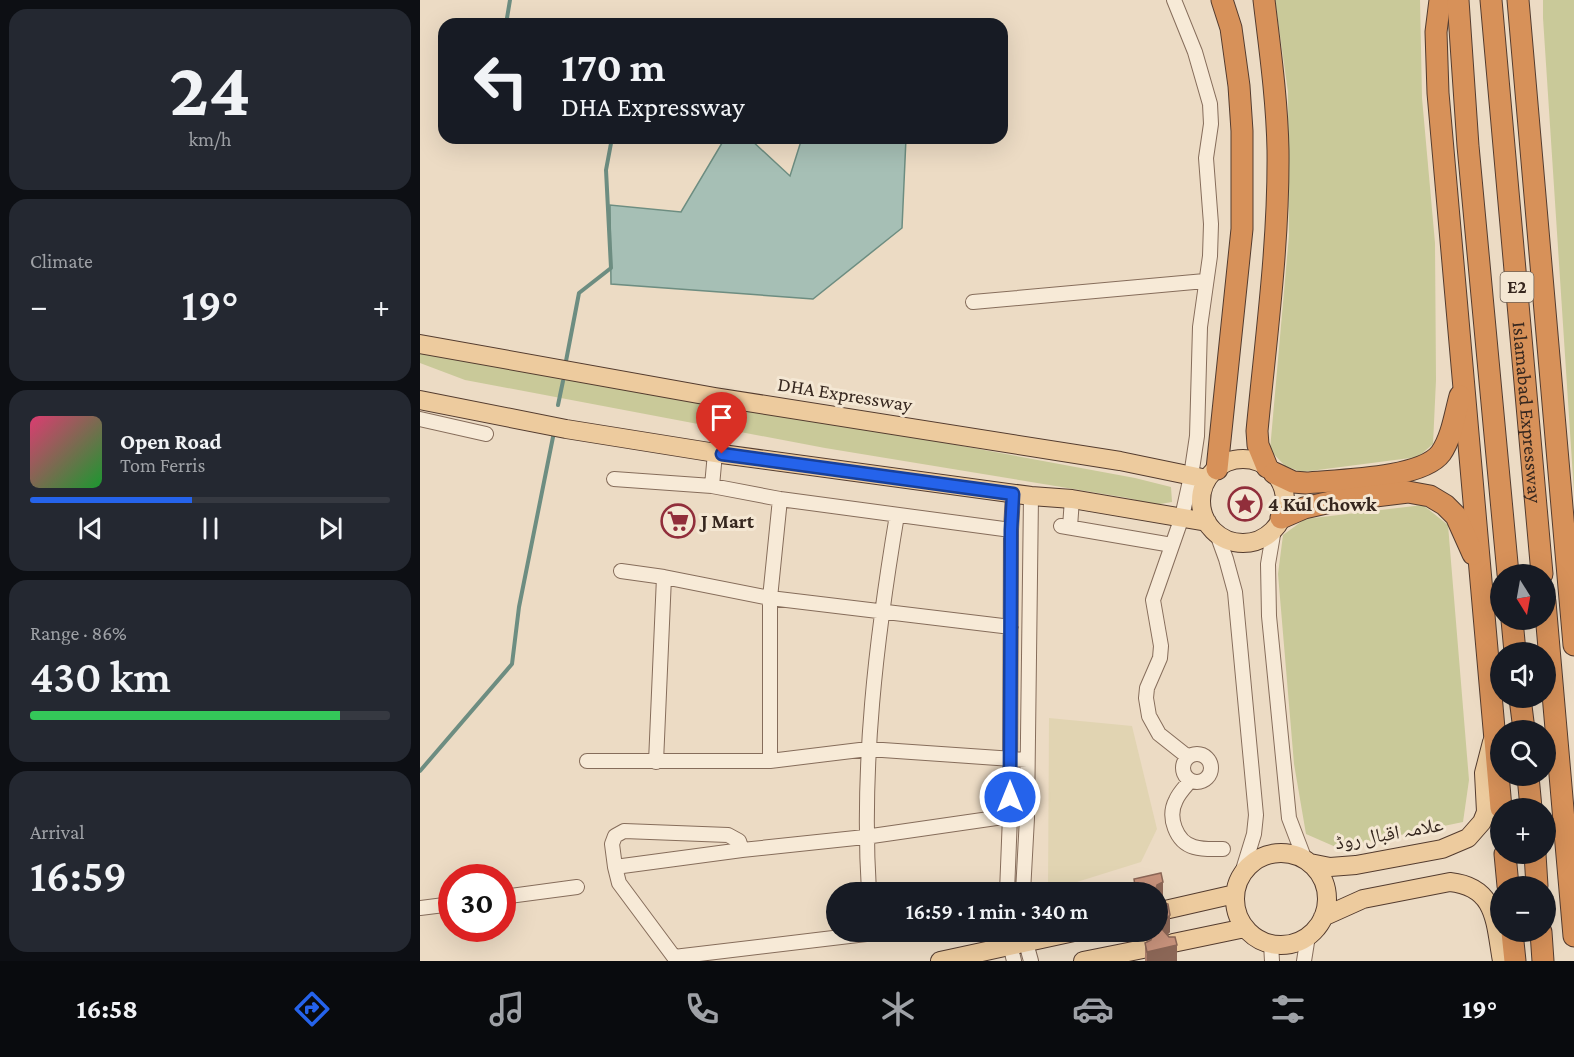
<!DOCTYPE html>
<meta charset="utf-8">
<style>
:root{--surface:#171b24;--page:#242831;--text:#f1f3f6;--muted:#9ea1a6;--line:#363941;--accent:#2563eb}
body{margin:0;font-family:"Crimson Pro","Noto Naskh Arabic",serif;background:var(--page);color:var(--text);height:100vh;display:flex;flex-direction:column;font-size:22px;white-space:nowrap}
*{box-sizing:border-box;margin:0}
p{font-size:20px;color:var(--muted)}
.icon{flex:none;width:33px;height:33px;fill:none;stroke:currentColor;stroke-width:2;stroke-linecap:round;stroke-linejoin:round}
.map{position:relative;flex:1;overflow:hidden}
.drawer{display:flex;flex-direction:column;gap:9px;padding:9px;background:#0d0f14;width:420px}
.drawer>*{flex:none}
.hud{position:absolute;left:18px;top:18px;width:570px;height:126px;border-radius:18px;box-shadow:0 6px 24px #0002;background:#171b24;color:var(--text);overflow:hidden}
.needle{width:39px;rotate:169deg}
.controls{position:absolute;left:1070px;top:564px;display:grid;gap:12px}
.controls a{display:grid;place-items:center;width:66px;height:66px;border-radius:50%;background:var(--surface);box-shadow:0 6px 24px #0002;font-size:30px}
.speed{position:absolute;left:18px;top:864px;display:flex;gap:12px;font-size:30px;font-weight:700;text-align:center}
.speed>*{display:grid;place-content:center;width:78px;height:78px;border-radius:50%;background:var(--surface);box-shadow:0 6px 24px #0002;line-height:1}
.speed .limit{border:9px solid #d22;background:#fff;color:#111}
.pin{position:absolute;display:grid;place-items:center;width:51px;height:51px;color:#fff;margin:-62px -26px;border-radius:50% 50% 50% 0;rotate:-45deg;box-shadow:0 0 6px #0007}
.pin .icon{rotate:45deg}
.me{position:absolute;width:66px;margin:-33px;rotate:0deg;stroke-linejoin:round;filter:drop-shadow(0 0 4px #0008)}
.turn{display:flex;align-items:center;gap:21px;height:126px;padding:0 24px;font-size:27px}
.turn .icon{width:78px;height:78px;stroke-width:2.5}
.turn b{display:block;font-size:42px;line-height:51px}
.big{font-size:45px;font-weight:600;line-height:1.1}
.drawer .tile{flex:1;display:flex;flex-direction:column;justify-content:center;gap:9px;min-width:0;padding:0 21px;border-radius:18px;background:var(--page)}
.drawer .dial{align-items:center;gap:0}
.dial b{font-size:78px;line-height:1}
.song{display:flex;align-items:center;gap:18px}
.cover{width:72px;height:72px;border-radius:9px;background:linear-gradient(135deg,hsl(340 70% 55%),hsl(130 70% 35%))}
.played{height:6px;border-radius:3px;background:linear-gradient(90deg,var(--accent) 45%,var(--line) 45%)}
.keys{display:flex;justify-content:space-around;direction:ltr}
.heat{display:flex;justify-content:space-between;align-items:center;font-size:33px;direction:ltr}
.charge{height:9px;border-radius:4px;background:linear-gradient(90deg,#34c759 86%,var(--line) 0)}
.trip{position:absolute;left:406px;top:882px;width:342px;height:60px;border-radius:30px;background:var(--surface);box-shadow:0 6px 24px #0002;font-weight:600;line-height:60px;text-align:center}
.menu{display:flex;height:96px;justify-content:space-around;align-items:center;background:#090b0e;color:var(--muted)}
.menu .icon{width:42px;height:42px}
.menu .selected{color:var(--accent)}
.menu b{font-size:27px;color:var(--text)}
main{display:flex;flex:1;min-height:0}
.map>svg:first-child{display:block}
.farmland{fill:#e1d4b2}
.green{fill:#c9c999}
.water{fill:#a6bfb5;stroke:#6d8d81;stroke-width:1.5}
.lines{fill:none;stroke-linecap:round;stroke-linejoin:round}
.stream{stroke:#6d8d81;stroke-width:4}
.minor-casing{stroke:#866d5b;stroke-width:16}
.major-casing{stroke:#543c2f;stroke-width:20}
.highway-casing{stroke:#543c2f;stroke-width:23}
.minor{stroke:#f7ead7;stroke-width:14}
.major{stroke:#edcb9e;stroke-width:18}
.highway{stroke:#d79159;stroke-width:21}
.wall{fill:#ac7e6b}
.shaded-wall{fill:#8c6757}
.building{fill:#c8937c;stroke:#8c6757;stroke-width:1.5}
.route-casing{stroke:#184099;stroke-width:15}
.route{stroke:#2563eb;stroke-width:10}
.labels{text-anchor:middle;stroke-width:6;stroke-linejoin:round;paint-order:stroke}
.shield{fill:#f4e7d3;stroke:#6f6155;stroke-width:1.5}
.shield-label{font-size:18px;font-weight:bold;fill:#36271f}
.street-label{font-size:20px;fill:#36271f;stroke:#f4e7d3}
.poi-label{font-size:20px;font-weight:bold;fill:#36271f;stroke:#f4e7d3;text-anchor:start}
</style>
<main>
<section class="drawer">
<div class="tile dial"><b>24</b><p>km/h</p></div>
<div class="tile"><p>Climate</p>
<div class="heat"><a>−</a><b class="big">19°</b><a>+</a></div>
</div>
<div class="tile">
<div class="song"><i class="cover"></i><div><b>Open Road</b><p>Tom Ferris</p></div></div>
<div class="played"></div>
<div class="keys"><svg class="icon" aria-label="previous" viewBox="0 0 24 24"><path d="M18 5L8 12l10 7zM5 5v14"/></svg><svg class="icon" aria-label="pause" viewBox="0 0 24 24"><path d="M8 5v14M16 5v14"/></svg><svg class="icon" aria-label="next" viewBox="0 0 24 24"><path d="M6 5l10 7-10 7zM19 5v14"/></svg></div>
</div>
<div class="tile"><p>Range · 86%</p><b class="big">430 km</b><div class="charge"></div></div>
<div class="tile"><p>Arrival</p><b class="big">16:59</b></div>
</section>
<div class="map">
<svg width="1154" height="961" viewBox="0 0 1154 961">
<rect width="100%" height="100%" fill="#ecdbc4"/>
<!-- farmland -->
<path class="farmland" d="M629,718L712,726L737,829L721,862L628,891Z"/>
<!-- green -->
<path class="green" d="M855,0H1000L1002,98L1015,243L1016,380L1013,444L998,457L882,472L865,466L850,450L869,235L868,92Z
M1123,0H1154V493L1123,18Z
M0,351L504,439L715,478L751,487L752,502L734,505L708,498L405,448L45,380L0,363Z
M1003,505L1028,525L1049,780L1043,822L918,848L886,834L874,764L858,574L863,535L885,519Z"/>
<!-- water -->
<path class="water" d="M305,138H329L370,176L382,138H486L482,228L393,299L191,284L190,205L261,212Z"/>
<g class="lines">
<!-- stream -->
<path class="stream" d="M86,24L90,0
M146,361L159,293L191,268L186,170L192,138
M138,405L143,381
M0,771L92,664L99,607L134,432"/>
<!-- minor casing -->
<g class="minor-casing">
<path id="minor" d="M754,0L775,52L790,104L791,124L786,158L791,224L790,256L780,327L777,436L771,476L762,517L733,600L741,646L740,658L727,688L726,698L729,716L739,734L768,757
M553,302L785,281
M0,419L66,434
M194,479L292,486L360,499L591,530
M292,486L295,453
M641,526L752,545
M650,527L652,499
M854,529L848,564L849,616L869,818L885,860
M797,534L806,559L815,592L836,815L834,834L822,873
M201,571L244,577L350,598L591,627
M763 768a14 14 0 1 1 28 0a14 14 0 1 1-28 0Z
M167,761H350L448,749L607,760
M350,761V598L360,499
M236,762L244,577
M770,781C765,787 759,793 756,800C747,817 756,842 774,847C784,850 794,849 803,849
M195,867L192,844L195,836L204,831L308,835L319,841L322,850
M449,892C441,766 456,640 477,515
M587,892L590,816L591,530L593,494
M603,892L607,818L611,496
M82,897L157,887
M0,908L32,904
M463,932L254,957L199,883L195,867L322,850L445,837L590,816
M587,932L594,961
M603,932L611,961
M851,944L852,961
M884,961L888,936"/>
</g>
<!-- major casing -->
<g class="major-casing">
<path id="major" d="M0,344L295,397L700,461L787,479
M0,400L146,429L302,454L611,496L652,499L787,522
M781 501a42 42 0 1 1 84 0a42 42 0 1 1-84 0Z
M815 899a46 46 0 1 1 92 0a46 46 0 1 1-92 0Z
M890,863L910,867L936,865L1022,849L1048,838L1062,822L1066,812L1064,773L1072,742
M745,910L815,894
M903,917L943,899L1030,882C1077,887 1075,923 1082,961
M753,943L825,928
M520,961L654,932
M663,961L723,949"/>
</g>
<!-- highway casing -->
<g class="highway-casing">
<g id="highway">
<path d="M844,0C850,50 857,100 858,150C859,244 846,337 837,431L838,445L847,467"/>
<path d="M1020,0L1016,32L1018,93L1081,808"/>
<path d="M1038,0L1048,146L1088,574"/>
<path id="s1" d="M1071,0L1122,574"/>
<path d="M1098,0L1154,645"/>
<path d="M797,469L822,229V131L819,86L811,28L802,0"/>
<path d="M854,473L873,482L886,483C918,480 1002,479 1021,453C1032,437 1035,414 1040,396"/>
<path d="M861,518L884,508L915,501L988,492L1010,496L1025,505L1036,516L1053,554"/>
<path d="M1125,602L1154,936"/>
<path d="M1092,620L1095,652"/>
<path d="M1100,698L1104,730"/>
<path d="M1108,776L1111,808"/>
<path d="M1085,854L1088,886"/>
<path d="M1115,854L1117,886"/>
<path d="M1092,932L1095,961"/>
<path d="M1121,932L1123,961"/>
</g>
</g>
<!-- minor -->
<use href="#minor" class="minor"/>
<!-- major -->
<use href="#major" class="major"/>
<!-- highway -->
<use href="#highway" class="highway"/>
</g>
<!-- wall -->
<path class="wall" d="M741,873L743,882V899L738,902L748,904L750,915V932L747,935L749,937H755L757,945V961H725V943L730,941L721,938L720,932H738V892H714V879Z"/>
<!-- shaded-wall -->
<path class="shaded-wall" d="M743,882V899L738,902V892H735L737,885Z
M750,915V932L743,939V922Z
M757,945V961H727V952Z"/>
<!-- building -->
<path class="building" d="M741,873L743,882L737,885L735,892H716L714,879Z
M738,901L748,904L750,915L743,922L742,929L749,937H755L757,945L727,952L725,943L731,940L734,932H738Z"/>
<g class="lines">
<!-- route casing -->
<g class="route-casing">
<path id="route" d="M302,454L593,494L591,530L590,797"/>
</g>
<!-- route -->
<use href="#route" class="route"/>
</g>
<!-- icons -->
<defs>
<g id="sight-ring" transform="scale(1.725)"><circle r="9.5" fill="#f4e7d3" stroke="#912e3b" stroke-width="1.5"/><path d="M0-6L1.8-2.2L6-1.7L2.9 1.2L3.7 5.4L0 3.3L-3.7 5.4L-2.9 1.2L-6-1.7L-1.8-2.2Z" fill="#912e3b"/></g>
<g id="supermarket-ring" transform="scale(1.725)"><circle r="9.5" fill="#f4e7d3" stroke="#912e3b" stroke-width="1.5"/><path d="M-6-5.5h2.5l.6 2H6L4.5 2H-2.5L-4.4-4H-6ZM-1.5 3.2a1.3 1.3 0 1 0 .1 0ZM3 3.2a1.3 1.3 0 1 0 .1 0Z" fill="#912e3b"/></g>
</defs>
<g fill-rule="evenodd">
<use href="#sight-ring" x="825" y="504"/>
<use href="#supermarket-ring" x="258" y="521"/>
</g>
<g class="labels">
<!-- shield labels -->
<rect class="shield" x="1080.5" y="272" width="33" height="30" rx="4.5"/>
<g class="shield-label">
<text x="1097" y="293">E2</text>
</g>
<!-- street labels -->
<g class="street-label">
<text transform="translate(425 394) rotate(9)" y="7">DHA Expressway</text>
<text dy="7" stroke="none"><textPath href="#s1" startOffset="414">Islamabad Expressway</textPath></text>
<text transform="translate(969 833) rotate(-10)" y="7">علامہ اقبال روڈ</text>
</g>
<!-- poi labels -->
<g class="poi-label">
<text x="848" y="511">4 Kul Chowk</text>
<text x="281" y="528">J Mart</text>
</g>
</g>
</svg>
<div class="controls">
<a><svg class="needle" viewBox="-14 -14 28 28"><path d="M0-13l5 13h-10z" fill="#e53935"/><path d="M0 13l5-13h-10z" fill="#9ea1a6"/></svg></a>
<a><svg class="icon" aria-label="sound" viewBox="0 0 24 24"><path d="M4 9h4l5-4v14l-5-4H4zM17 9q2 3 0 6"/></svg></a>
<a><svg class="icon" aria-label="search" viewBox="0 0 24 24"><circle cx="10" cy="10" r="6"/><path d="M15 15l6 6"/></svg></a>
<a>+</a>
<a>−</a>
</div>
<div class="speed"><div class="limit">30</div></div>
<div class="pin" style="left:302px;top:454px;background:#d93025"><svg class="icon" aria-label="arrive" viewBox="0 0 24 24"><path d="M6 21V4h12l-3 4 3 4H6"/></svg></div>
<svg class="me" style="left:590px;top:797px" viewBox="-20 -20 40 40"><circle r="17" fill="#2563eb" stroke="#fff" stroke-width="3"/><path d="M0-11L8 9 0 5-8 9z" fill="#fff"/></svg>
<div class="trip">16:59 · 1 min · 340 m</div>
<div class="hud">
<div class="turn"><svg class="icon" aria-label="left" viewBox="0 0 24 24"><path d="M17 20v-9H6M10 6l-5 5 5 5"/></svg><div><b>170 m</b>DHA Expressway</div></div>
</div>
</div>
</main>
<nav class="menu">
<b>16:58</b>
<svg class="icon selected" aria-label="directions" viewBox="0 0 24 24"><path d="M12 3l9 9-9 9-9-9zM9 14v-3h6M13 9l2 2-2 2"/></svg>
<svg class="icon" aria-label="music" viewBox="0 0 24 24"><path d="M9 18V5l10-2v13"/><circle cx="6" cy="18" r="3"/><circle cx="16" cy="16" r="3"/></svg>
<svg class="icon" aria-label="phone" viewBox="0 0 24 24"><path d="M5 4h4l2 5-3 2q2 4 5 5l2-3 5 2v4C11 20 4 13 5 4z"/></svg>
<svg class="icon" aria-label="climate" viewBox="0 0 24 24"><path d="M12 3v18M4 7l16 10M4 17L20 7"/></svg>
<svg class="icon" aria-label="car" viewBox="0 0 24 24"><path d="M5 17H2v-5l4-1 3-4h7l3 4 3 1v5h-3M9 17h6M6 11h13"/><circle cx="7" cy="17" r="2"/><circle cx="17" cy="17" r="2"/></svg>
<svg class="icon" aria-label="filters" viewBox="0 0 24 24"><path d="M4 7h16M4 17h16"/><circle cx="9" cy="7" r="2"/><circle cx="15" cy="17" r="2"/></svg>
<b>19°</b>
</nav>
